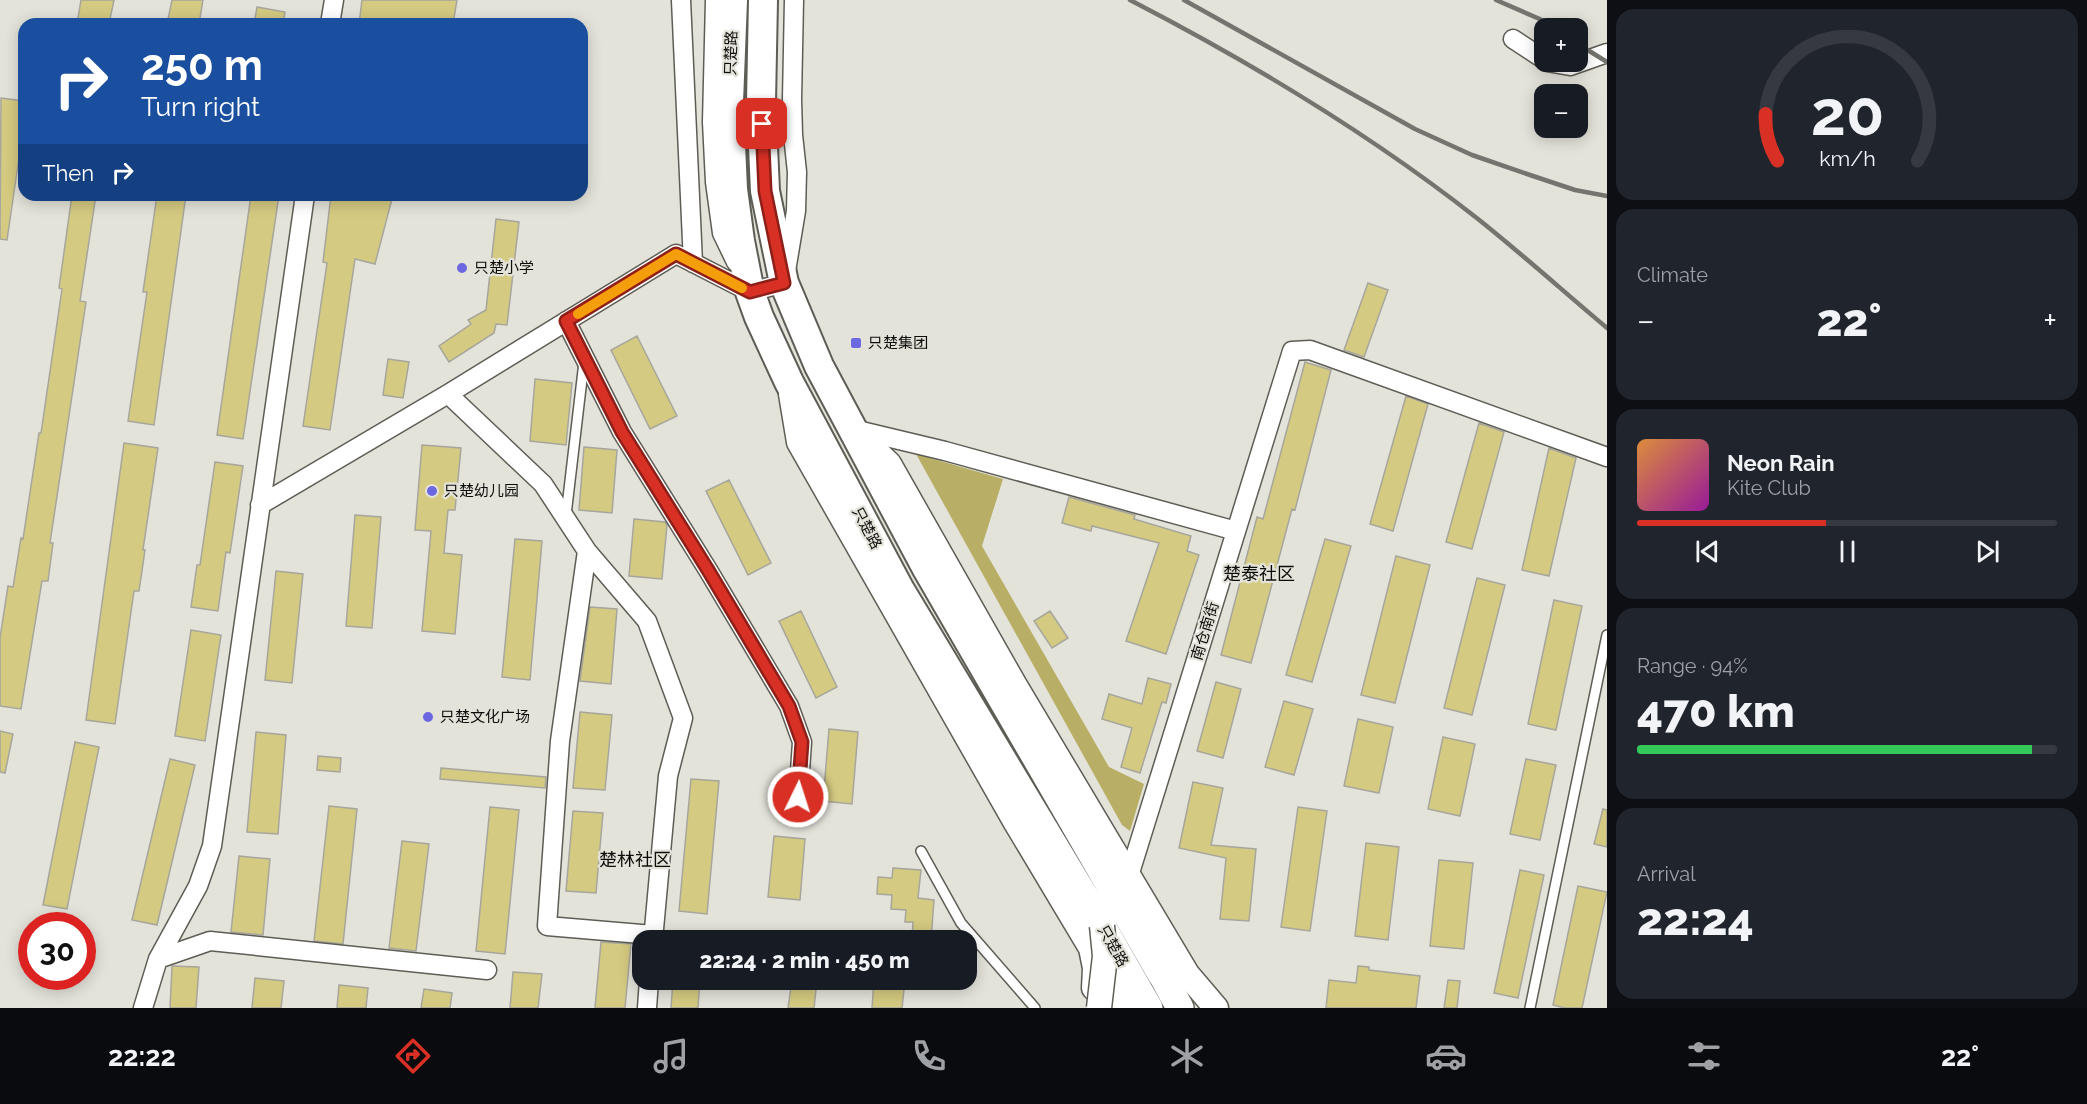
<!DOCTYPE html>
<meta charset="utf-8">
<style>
:root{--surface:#171b24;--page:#20242c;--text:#f1f3f6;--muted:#9ea1a6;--line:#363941;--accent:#d93025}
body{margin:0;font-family:Raleway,"Noto Sans SC",sans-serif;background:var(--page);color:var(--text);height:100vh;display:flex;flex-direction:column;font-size:22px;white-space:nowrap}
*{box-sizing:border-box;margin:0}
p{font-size:20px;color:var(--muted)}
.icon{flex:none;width:33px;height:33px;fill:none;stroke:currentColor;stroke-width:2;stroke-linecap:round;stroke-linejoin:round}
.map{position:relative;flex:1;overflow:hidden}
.details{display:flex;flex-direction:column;gap:9px;padding:9px;background:#0d0f14;width:480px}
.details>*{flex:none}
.guide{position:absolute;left:18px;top:18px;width:570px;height:183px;border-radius:18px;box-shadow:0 3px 15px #0003;background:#1a4fa0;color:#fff;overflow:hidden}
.buttons{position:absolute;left:1534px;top:18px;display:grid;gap:12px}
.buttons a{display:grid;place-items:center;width:54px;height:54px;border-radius:12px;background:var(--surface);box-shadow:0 3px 15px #0003;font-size:30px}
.speed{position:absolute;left:18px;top:912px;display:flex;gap:12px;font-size:30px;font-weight:700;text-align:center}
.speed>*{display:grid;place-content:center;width:78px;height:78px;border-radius:50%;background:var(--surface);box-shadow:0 3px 15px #0003;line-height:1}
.speed .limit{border:9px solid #d22;background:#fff;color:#111}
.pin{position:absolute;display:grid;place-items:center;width:51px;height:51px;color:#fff;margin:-26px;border-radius:12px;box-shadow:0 3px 9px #0006}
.me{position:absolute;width:66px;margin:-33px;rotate:4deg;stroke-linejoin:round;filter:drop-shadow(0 0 4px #0008)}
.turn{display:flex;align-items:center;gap:21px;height:126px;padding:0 24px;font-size:27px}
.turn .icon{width:78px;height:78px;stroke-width:2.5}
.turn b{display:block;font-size:42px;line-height:51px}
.then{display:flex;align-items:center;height:57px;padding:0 24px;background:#0003;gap:12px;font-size:22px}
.big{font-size:45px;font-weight:800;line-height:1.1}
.details .widget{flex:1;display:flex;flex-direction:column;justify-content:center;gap:9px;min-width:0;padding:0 21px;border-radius:18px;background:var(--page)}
.details .dial{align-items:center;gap:0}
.dial svg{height:156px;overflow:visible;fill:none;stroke:var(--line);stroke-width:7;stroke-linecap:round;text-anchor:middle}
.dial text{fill:var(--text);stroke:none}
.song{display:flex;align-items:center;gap:18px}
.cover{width:72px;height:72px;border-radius:9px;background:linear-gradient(135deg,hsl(30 70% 55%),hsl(300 70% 35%))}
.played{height:6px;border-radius:3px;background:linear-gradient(90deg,var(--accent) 45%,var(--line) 45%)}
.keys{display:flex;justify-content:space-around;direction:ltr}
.heat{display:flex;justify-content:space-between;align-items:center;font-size:33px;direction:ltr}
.charge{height:9px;border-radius:4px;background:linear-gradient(90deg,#34c759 94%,var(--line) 0)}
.trip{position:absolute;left:632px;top:930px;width:345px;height:60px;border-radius:18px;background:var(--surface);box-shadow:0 3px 15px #0003;font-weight:800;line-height:60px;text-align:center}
.dock{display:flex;height:96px;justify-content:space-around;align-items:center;background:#090b0e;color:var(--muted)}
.dock .icon{width:42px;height:42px}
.dock .on{color:var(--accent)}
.dock b{font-size:27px;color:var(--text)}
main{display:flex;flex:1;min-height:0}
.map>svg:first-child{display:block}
.forest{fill:#b9ae66}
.building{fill:#d5ca81;stroke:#a7a69d;stroke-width:1.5}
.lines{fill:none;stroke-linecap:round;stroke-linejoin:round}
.service-casing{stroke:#5e5d55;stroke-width:12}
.minor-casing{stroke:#5e5d55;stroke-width:21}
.secondary-casing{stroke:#5e5d55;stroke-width:27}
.primary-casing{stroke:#5e5d55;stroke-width:30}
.trunk-casing{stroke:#5e5d55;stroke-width:32}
.service{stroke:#fff;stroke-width:9}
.minor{stroke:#fff;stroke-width:18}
.secondary{stroke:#fff;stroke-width:24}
.primary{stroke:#fff;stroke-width:27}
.trunk{stroke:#fff;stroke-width:28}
.rail{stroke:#75746e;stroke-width:4.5}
.secondary-bridge-casing{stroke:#5e5d55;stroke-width:27;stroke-linecap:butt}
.secondary-bridge{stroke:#fff;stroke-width:24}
.route-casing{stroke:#8d1f18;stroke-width:15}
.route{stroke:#d93025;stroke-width:10}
.slow{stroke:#f59e0b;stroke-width:10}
.poi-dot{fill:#6c68e2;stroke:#e4e3da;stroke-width:2}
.labels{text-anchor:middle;stroke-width:4.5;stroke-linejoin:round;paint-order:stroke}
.street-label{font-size:15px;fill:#0c0c09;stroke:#e4e3da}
.poi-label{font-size:15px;fill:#0c0c09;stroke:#e4e3da;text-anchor:start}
.quarter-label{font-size:18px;fill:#0c0c09;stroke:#e4e3da}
</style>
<main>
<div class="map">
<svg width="1607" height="1008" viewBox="0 0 1607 1008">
<rect width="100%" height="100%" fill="#e4e3da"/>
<!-- forest -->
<path class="forest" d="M916,454L1003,479L982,546L1109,767L1144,784L1130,831L1122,825Z"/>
<!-- building -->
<path class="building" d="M81,0H114L109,24H77Z
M172,0H203L199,24H167Z
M362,0H457L453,24H359Z
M257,7L285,12L283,24H254Z
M1,98L24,101V124L7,240L0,239Z
M72,195H96L80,301L86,302L50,543H53L48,581H42L21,709L0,706V638L8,586L13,587L21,538L23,539L39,433H41L62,289L59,288Z
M157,195H186L154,425L128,421L147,292H143Z
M251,195H279L243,439L217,435Z
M331,195H393L375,264L355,259L330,430L303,426L327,263L323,262Z
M496,219L519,222L507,325L496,324L494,333L449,362L439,346L471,324L468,320L486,310Z
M1368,283L1388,290L1364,357L1344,350Z
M637,336L677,416L650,429L611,350Z
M388,359L409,362L403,398L383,395Z
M1305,362L1331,370L1295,510L1292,509L1251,663L1221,655L1257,517L1263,519Z
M535,379L572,383L566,445L530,441Z
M1406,396L1428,404L1393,531L1370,524Z
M1479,423L1504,432L1472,549L1446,542Z
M124,443L158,448L143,550H145L139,591H134L115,724L86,720Z
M422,445L461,448L455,510H448L444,553L462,555L455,634L422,631L431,531L415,530Z
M584,447L617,450L612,513L579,510Z
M1549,448L1576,458L1549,576L1522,570Z
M215,462L243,466L230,553L226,552L218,611L191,607L197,565H200Z
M729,480L771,563L748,575L706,491Z
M1069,497L1135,515L1134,519L1191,536L1187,551L1199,555L1166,654L1126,641L1159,543L1092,526L1091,531L1062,523Z
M355,515L381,517L372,628L346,626Z
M634,519L665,522L667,525L662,579L629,576Z
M515,539L542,541L530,680L502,677Z
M1325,539L1351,546L1312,682L1286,675Z
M1396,556L1430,565L1395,703L1361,695Z
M276,571L303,574L292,683L265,680Z
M1477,578L1505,585L1472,715L1444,708Z
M1554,600L1582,606L1556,730L1528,724Z
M590,607L617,609L611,684L580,681Z
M801,611L837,687L816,698L779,621Z
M1050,611L1068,638L1052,648L1034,621Z
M191,630L221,635L205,741L175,736Z
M1148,678L1171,684L1166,703L1162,702L1140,773L1121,767L1132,728L1102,719L1109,694L1142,704Z
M1216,682L1241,689L1223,758L1197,751Z
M1284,701L1313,709L1294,775L1265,767Z
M580,712L612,715L605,790L573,788Z
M1358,719L1393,727L1379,793L1344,786Z
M829,729L858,732L852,804L823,801Z
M0,731L13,734L5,773L0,772Z
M256,732L286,735L278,834L247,832Z
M1443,737L1475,744L1460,816L1428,809Z
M75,742L99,747L67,909L43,905Z
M318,756L341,758L340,772L317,770Z
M170,759L195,765L157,925L132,920Z
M1526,759L1556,765L1540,840L1510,834Z
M441,768L546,777L545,788L440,779Z
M691,779L719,781L707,914L679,911Z
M1193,782L1223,788L1211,845L1256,849L1249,921L1220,919L1226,858L1179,848Z
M329,806L357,809L343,944L314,941Z
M490,807L519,810L505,954L476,951Z
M1298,807L1327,811L1310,931L1281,927Z
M1603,809L1607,810V847L1594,844Z
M573,811L603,813L596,893L566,891Z
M774,836L805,839L800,900L768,897Z
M402,841L429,844L416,951L389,948Z
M1366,843L1399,847L1388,940L1355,936Z
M239,856L270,859L263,935L231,932Z
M1439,860L1473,863L1464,949L1430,946Z
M893,868L921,870L918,898L934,900L931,940H912L913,922H905L906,910L891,909L892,895L877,894L878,877L892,878Z
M1520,870L1544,875L1518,998L1494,993Z
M1578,886L1607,892L1582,1008H1565L1553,1005Z
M601,942L631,944L625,1008H595Z
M172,966L199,967L196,1008H170Z
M1358,966L1369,967V970L1420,976L1416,1008H1326L1329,980L1356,983Z
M513,972L542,974L538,1008H510Z
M255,978L284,981L281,1008H252Z
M673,980H700L698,1008H671Z
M792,980H817L814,1008H788Z
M874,980H905L902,1008H872Z
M1448,980L1460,981L1457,1008H1444Z
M339,985L368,988L366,1008H337Z
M424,989L452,993L450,1008H421Z"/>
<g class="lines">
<!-- service casing -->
<g class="service-casing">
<path id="service" d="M566,515L584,362
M921,851L961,923L1035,1008
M1530,1008L1607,635"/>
</g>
<!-- minor casing -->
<g class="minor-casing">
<path id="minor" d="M681,0L693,263
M715,0L712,122L715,182L722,233L736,262
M330,24L334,0
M1513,39L1545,60
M1547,62L1570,66L1607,53
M566,321L622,432L708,570L789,706L802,742L797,815
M448,394L543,484L587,551L647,621L683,718L668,776L653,940
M853,429L945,451L1236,531
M260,505L448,394L676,254L750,292L784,283L796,211L797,172L793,135L792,99L794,0
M587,551L560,741L547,926L653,935
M1129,876L1292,351L1310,350L1607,457
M158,959L210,941L487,970
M143,1008L158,959L198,886L212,846L305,195
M647,1008L649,980"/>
</g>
<!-- secondary casing -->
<g class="secondary-casing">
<path id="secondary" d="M791,394L799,442L1015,821L1091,948L1095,968L1094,988
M862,438L889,464L1014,684L1187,974L1216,1008
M1097,958L1125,1008"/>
</g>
<!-- primary casing -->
<g class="primary-casing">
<path id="primary" d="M1102,926L1149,1008
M1161,973L1180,1008"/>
</g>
<!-- trunk casing -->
<g class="trunk-casing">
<path id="trunk" d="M733,0L729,102L733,189L740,241L750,292L759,317L789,382L900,590L1102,926
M763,0L761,102L765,191L784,283L819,366L926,567L1161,973"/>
</g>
<!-- service -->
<use href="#service" class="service"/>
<!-- minor -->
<use href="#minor" class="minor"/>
<!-- secondary -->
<use href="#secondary" class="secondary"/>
<!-- primary -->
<use href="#primary" class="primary"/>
<!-- trunk -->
<use href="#trunk" class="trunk"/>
<!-- rail -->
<path class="rail" d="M1130,0C1252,63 1370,134 1478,219C1522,254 1564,292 1607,328
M1184,0L1415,129L1472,155L1527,174L1575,190L1607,196
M1496,0L1542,20L1554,28
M1578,44L1607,62"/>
<!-- secondary-bridge casing -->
<g class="secondary-bridge-casing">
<path id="secondary-bridge" d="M1099,1008L1105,956L1102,926"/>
</g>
<!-- secondary-bridge -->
<use href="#secondary-bridge" class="secondary-bridge"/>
</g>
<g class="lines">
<!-- route casing -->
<g class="route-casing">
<path id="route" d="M762,124L765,191L784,283L750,292L676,254L566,321L622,432L708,570L789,706L802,742L798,797"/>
</g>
<!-- route -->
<use href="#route" class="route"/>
<!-- slow -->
<path class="slow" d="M578,314L676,254L742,288"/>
</g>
<!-- markers -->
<g class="poi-dot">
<circle cx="462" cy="268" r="6"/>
<rect x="850" y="337" width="12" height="12" rx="3"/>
<circle cx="432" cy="491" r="6"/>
<circle cx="428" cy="717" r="6"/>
</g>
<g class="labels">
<!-- street labels -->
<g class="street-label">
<text transform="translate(731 53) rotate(-88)" y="5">只楚路</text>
<text transform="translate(867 528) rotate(62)" y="5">只楚路</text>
<text transform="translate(1205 631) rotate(-73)" y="5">南仓南街</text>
<text transform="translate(1113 946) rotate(60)" y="5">只楚路</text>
</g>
<!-- poi labels -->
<g class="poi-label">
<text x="474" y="273">只楚小学</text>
<text x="868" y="348">只楚集团</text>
<text x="444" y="496">只楚幼儿园</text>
<text x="440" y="722">只楚文化广场</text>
</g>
<!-- quarter labels -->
<g class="quarter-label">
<text x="1259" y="580">楚泰社区</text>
<text x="635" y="866">楚林社区</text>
</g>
</g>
</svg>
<div class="buttons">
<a>+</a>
<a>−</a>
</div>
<div class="speed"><div class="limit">30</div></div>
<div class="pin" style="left:762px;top:124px;background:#d93025"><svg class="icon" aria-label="arrive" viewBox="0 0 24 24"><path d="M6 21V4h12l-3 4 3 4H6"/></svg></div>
<svg class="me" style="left:798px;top:797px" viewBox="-20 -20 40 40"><circle r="17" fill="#d93025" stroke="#fff" stroke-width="3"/><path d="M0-11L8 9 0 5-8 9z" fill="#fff"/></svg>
<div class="trip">22:24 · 2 min · 450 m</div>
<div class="guide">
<div class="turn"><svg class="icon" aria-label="right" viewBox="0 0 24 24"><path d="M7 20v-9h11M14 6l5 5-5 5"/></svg><div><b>250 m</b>Turn right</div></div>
<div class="then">Then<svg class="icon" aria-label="right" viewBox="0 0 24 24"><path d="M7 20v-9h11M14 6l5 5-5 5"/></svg></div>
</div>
</div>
<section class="details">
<div class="widget dial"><svg viewBox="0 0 100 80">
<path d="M14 69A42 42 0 1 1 86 69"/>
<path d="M14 69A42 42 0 0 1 8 45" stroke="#d93025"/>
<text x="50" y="56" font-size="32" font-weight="700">20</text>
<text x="50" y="72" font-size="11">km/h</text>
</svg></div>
<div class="widget"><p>Climate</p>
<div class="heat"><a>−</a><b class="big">22°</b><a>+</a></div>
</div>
<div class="widget">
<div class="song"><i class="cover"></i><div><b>Neon Rain</b><p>Kite Club</p></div></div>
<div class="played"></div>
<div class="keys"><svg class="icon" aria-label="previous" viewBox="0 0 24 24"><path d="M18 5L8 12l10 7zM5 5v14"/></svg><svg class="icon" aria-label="pause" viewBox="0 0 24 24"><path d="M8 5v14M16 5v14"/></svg><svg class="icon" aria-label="next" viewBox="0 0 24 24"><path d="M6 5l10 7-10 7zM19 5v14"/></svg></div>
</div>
<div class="widget"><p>Range · 94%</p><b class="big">470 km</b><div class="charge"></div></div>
<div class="widget"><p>Arrival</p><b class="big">22:24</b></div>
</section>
</main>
<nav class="dock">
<b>22:22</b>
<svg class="icon on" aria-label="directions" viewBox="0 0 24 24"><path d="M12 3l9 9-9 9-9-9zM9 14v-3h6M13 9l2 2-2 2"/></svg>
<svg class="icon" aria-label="music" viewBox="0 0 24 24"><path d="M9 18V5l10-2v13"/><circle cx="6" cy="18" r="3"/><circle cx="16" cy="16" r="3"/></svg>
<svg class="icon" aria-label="phone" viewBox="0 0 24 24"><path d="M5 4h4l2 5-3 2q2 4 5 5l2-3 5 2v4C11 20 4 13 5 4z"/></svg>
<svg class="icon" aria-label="climate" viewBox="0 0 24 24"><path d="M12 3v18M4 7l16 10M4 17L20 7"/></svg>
<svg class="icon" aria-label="car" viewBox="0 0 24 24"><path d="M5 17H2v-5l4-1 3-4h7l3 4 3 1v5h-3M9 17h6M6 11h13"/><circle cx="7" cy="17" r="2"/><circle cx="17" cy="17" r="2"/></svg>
<svg class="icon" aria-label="filters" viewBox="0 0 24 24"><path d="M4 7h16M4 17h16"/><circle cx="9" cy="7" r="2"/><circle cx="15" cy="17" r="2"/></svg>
<b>22°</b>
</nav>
